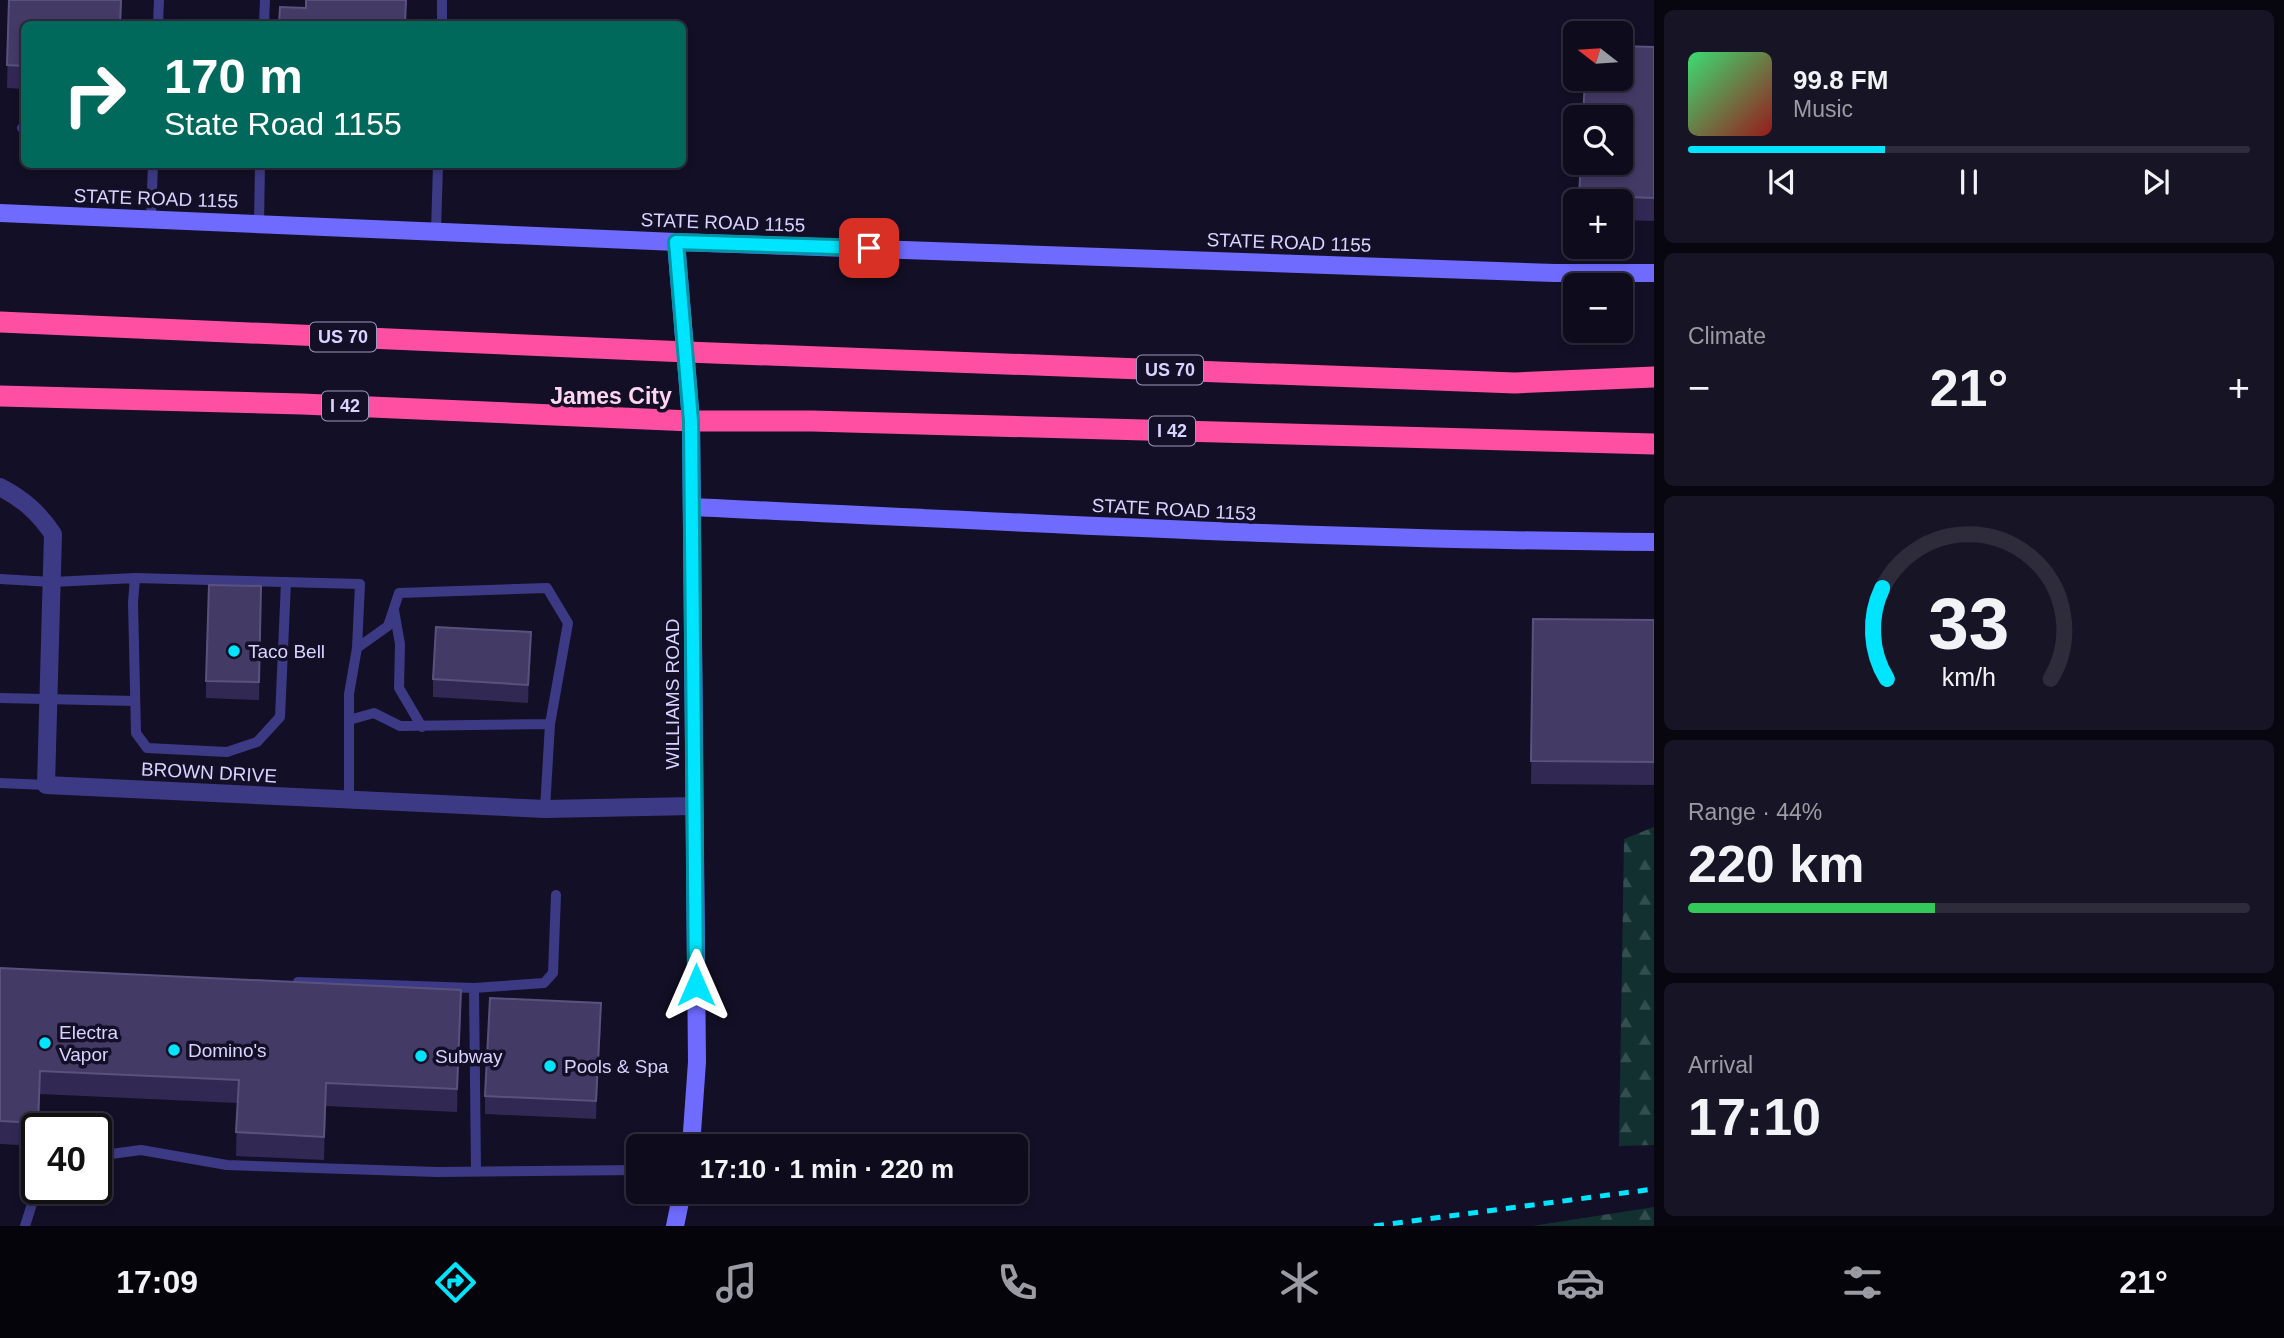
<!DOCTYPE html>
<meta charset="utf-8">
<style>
:root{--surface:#0e0b1c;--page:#171425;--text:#f1f3f6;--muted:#9b9ba3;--line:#2e2b3b;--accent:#00e5ff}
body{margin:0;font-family:Helvetica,sans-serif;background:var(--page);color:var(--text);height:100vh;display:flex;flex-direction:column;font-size:26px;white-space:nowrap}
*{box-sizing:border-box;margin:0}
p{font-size:23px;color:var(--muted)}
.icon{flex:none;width:38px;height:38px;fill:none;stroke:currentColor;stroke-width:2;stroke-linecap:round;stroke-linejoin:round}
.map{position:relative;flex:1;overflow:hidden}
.sheet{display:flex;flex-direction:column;gap:10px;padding:10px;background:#08060f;width:630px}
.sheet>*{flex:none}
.banner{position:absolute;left:21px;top:21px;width:665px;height:147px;border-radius:10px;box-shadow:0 4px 10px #0003,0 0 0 2px var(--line);background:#00695c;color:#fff;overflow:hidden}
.needle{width:46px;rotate:287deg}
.fabs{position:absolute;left:1563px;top:21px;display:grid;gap:14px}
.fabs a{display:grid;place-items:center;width:70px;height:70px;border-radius:10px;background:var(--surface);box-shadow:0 4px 10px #0003,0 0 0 2px var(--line);font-size:35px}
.speed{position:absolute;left:21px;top:1113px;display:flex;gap:14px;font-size:35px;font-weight:700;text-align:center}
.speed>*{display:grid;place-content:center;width:91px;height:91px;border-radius:50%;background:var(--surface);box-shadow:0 4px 10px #0003,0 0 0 2px var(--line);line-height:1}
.speed .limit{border:4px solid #111;border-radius:10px;background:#fff;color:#111}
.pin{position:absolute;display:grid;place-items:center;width:60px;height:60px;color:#fff;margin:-30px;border-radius:14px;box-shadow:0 4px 10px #0006}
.me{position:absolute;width:77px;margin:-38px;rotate:0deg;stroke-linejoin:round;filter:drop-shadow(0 0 5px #0008)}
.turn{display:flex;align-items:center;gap:24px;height:147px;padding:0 28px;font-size:32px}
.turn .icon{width:91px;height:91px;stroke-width:2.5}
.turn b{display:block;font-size:49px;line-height:60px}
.big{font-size:52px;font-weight:700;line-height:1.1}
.sheet .tile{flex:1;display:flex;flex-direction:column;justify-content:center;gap:10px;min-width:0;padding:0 24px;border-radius:10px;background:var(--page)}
.sheet .dial{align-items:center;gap:0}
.dial svg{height:182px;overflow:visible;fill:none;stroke:var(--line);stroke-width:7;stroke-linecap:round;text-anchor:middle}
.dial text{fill:var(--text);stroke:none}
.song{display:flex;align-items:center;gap:21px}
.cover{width:84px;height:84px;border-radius:10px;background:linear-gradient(135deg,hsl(140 70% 55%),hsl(0 70% 35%))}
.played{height:7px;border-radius:4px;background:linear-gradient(90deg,var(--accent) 35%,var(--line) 35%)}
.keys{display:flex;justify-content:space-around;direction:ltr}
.heat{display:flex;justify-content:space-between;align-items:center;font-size:38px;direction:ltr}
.charge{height:10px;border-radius:5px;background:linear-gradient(90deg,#34c759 44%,var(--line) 0)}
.trip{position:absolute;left:626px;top:1134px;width:402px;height:70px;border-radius:10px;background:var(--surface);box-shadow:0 4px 10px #0003,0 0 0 2px var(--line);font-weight:700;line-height:70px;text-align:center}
.dock{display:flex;height:112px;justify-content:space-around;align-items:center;background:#06040b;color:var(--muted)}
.dock .icon{width:49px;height:49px}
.dock .current{color:var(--accent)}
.dock b{font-size:32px;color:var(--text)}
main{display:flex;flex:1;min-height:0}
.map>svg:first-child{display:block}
.forest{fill:url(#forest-firs)}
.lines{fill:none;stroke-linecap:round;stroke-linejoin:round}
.lane{stroke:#3d3a85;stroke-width:10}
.street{stroke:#3d3a85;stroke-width:18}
.secondary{stroke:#6f6bff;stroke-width:18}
.highway{stroke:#ff4fa3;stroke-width:21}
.rail{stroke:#00e5ff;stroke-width:5;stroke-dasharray:10 9;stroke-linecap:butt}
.wall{fill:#312854}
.shaded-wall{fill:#1d163a}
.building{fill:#433a66;stroke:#5a527e;stroke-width:2}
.route-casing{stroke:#0095a6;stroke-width:18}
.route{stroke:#00e5ff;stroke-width:12}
.poi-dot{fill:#00e5ff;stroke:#130f26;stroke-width:2.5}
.labels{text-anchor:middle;stroke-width:7;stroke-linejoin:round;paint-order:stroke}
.shield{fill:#130f26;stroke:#9e99be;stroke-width:2}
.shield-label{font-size:18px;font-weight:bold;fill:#d9d4ff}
.street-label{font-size:19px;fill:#d9d4ff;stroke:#130f26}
.poi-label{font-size:19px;fill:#d9d4ff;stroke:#130f26;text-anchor:start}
.quarter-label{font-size:23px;font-weight:bold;fill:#ffd6f0;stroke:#130f26}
</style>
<main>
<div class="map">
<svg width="1654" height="1226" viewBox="0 0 1654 1226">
<defs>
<pattern id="forest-firs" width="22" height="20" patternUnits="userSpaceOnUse" patternTransform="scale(1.75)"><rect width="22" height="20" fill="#12302f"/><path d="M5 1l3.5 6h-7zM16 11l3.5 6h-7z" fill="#344d4e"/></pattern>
</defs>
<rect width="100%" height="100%" fill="#130f26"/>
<!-- forest -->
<path class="forest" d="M1654,827V1145L1619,1146L1624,839Z
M1654,1207V1226H1532Z"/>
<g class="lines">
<!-- lane -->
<path class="lane" d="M158,24L159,0
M264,24L265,0
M442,24V0
M22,128H24
M151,218L153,164
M259,223L260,164
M436,232L438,164
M0,579L52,582L135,578
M286,582L280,717L257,742L227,752L147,748L136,733L133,602L135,578L360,584L357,648
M394,610L400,644L399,688L422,727
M0,698L135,701
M349,720L374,713L400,726L550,724
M0,783L46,785
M349,800V694L357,648L388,626L399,593L547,588L568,623L550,724L545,809
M298,982L474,988
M96,1156L141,1150L227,1165L437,1172L639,1170
M476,1171L474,988L544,983L553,973L556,895
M25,1226L37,1188"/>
<!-- street -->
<path class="street" d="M0,487C23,499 38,512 53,534L46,785L545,809L694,806"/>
<!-- secondary -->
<path class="secondary" d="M0,213L676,242L1555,273H1654
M676,242L691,421L697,1062L691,1146
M692,507C1013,522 1333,540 1654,542
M675,1226L682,1192"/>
<!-- highway -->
<path class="highway" d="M0,322L687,352L1515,383L1654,377
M0,396L302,404L691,421H812L1654,444"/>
<!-- rail -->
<path class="rail" d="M1374,1226L1654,1189"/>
</g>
<!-- wall -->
<path class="wall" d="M9,0H122L121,24H24V89L7,88Z
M1654,47V221L1620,220V201H1579L1581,163Z
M261,586L259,700L206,698V681Z
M1533,619L1654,620V785L1531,784Z
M531,650L528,703L433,697V679Z
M0,968L461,1013L457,1112L326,1106L324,1160L236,1156L237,1103L40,1094L39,1129H37V1146L0,1144Z
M601,1021L596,1119L485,1114V1096Z"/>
<!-- shaded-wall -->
<path class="shaded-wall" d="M531,632V650L528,703V685Z
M461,990V1013L457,1112V1089Z
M601,1003V1021L596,1119V1101Z
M40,1071V1094L38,1129Z
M326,1083V1106L324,1160V1137Z"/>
<!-- building -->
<path class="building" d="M9,0H121L120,24H24V66L7,65Z
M306,0H406L405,24H279L280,7L306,8Z
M1620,46L1654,47V198L1579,195L1581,163H1620V117H1583L1585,79H1620Z
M209,585L261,586L259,682L206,681Z
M1533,619L1654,620V762L1531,761Z
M436,627L531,632L528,685L433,679Z
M0,968L461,990L457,1089L326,1083L324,1137L236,1132L239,1080L40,1071L38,1123L0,1121Z
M490,998L601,1003L596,1101L485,1096Z"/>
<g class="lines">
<!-- route casing -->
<g class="route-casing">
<path id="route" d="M696,985L691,421L676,242L869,248"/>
</g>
<!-- route -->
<use href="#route" class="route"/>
</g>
<!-- markers -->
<g class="poi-dot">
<circle cx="234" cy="651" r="7"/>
<circle cx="45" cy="1043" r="7"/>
<circle cx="174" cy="1050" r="7"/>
<circle cx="421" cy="1056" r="7"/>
<circle cx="550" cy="1066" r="7"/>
</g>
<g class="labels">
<!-- shield labels -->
<g class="shield">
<rect x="310" y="322.5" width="66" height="29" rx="5"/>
<rect x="1137" y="355.5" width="66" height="29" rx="5"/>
<rect x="322" y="391.5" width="46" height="29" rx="5"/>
<rect x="1149" y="416.5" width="46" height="29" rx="5"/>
</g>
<g class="shield-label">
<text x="343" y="343">US 70</text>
<text x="1170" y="376">US 70</text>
<text x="345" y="412">I 42</text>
<text x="1172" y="437">I 42</text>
</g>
<!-- street labels -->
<g class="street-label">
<text transform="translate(156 198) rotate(2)" y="7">STATE ROAD 1155</text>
<text transform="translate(723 222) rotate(2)" y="7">STATE ROAD 1155</text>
<text transform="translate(1289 242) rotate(2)" y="7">STATE ROAD 1155</text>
<text transform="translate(1174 509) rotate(3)" y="7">STATE ROAD 1153</text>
<text transform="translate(672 694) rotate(-90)" y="7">WILLIAMS ROAD</text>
<text transform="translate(209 772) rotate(3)" y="7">BROWN DRIVE</text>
</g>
<!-- poi labels -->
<g class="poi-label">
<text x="248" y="658">Taco Bell</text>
<text x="59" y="1039">Electra<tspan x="59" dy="22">Vapor</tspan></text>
<text x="188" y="1057">Domino's</text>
<text x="435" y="1063">Subway</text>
<text x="564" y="1073">Pools &amp; Spa</text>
</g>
<!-- quarter labels -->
<g class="quarter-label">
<text x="611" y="404">James City</text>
</g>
</g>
</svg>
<div class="fabs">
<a><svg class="needle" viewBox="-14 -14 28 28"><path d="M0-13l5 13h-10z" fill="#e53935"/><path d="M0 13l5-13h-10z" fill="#9b9ba3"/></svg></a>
<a><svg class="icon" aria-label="search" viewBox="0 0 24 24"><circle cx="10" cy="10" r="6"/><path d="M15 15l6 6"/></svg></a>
<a>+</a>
<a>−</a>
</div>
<div class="speed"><div class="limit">40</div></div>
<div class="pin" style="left:869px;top:248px;background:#d93025"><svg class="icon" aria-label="arrive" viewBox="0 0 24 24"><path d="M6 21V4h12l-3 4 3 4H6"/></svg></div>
<svg class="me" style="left:696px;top:985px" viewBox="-20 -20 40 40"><path d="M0-17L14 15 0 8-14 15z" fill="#00e5ff" stroke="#fff" stroke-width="4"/></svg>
<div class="trip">17:10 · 1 min · 220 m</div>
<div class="banner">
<div class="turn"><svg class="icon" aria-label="right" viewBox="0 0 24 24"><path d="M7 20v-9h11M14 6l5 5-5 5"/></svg><div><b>170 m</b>State Road 1155</div></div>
</div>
</div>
<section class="sheet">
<div class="tile">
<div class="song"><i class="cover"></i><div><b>99.8 FM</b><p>Music</p></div></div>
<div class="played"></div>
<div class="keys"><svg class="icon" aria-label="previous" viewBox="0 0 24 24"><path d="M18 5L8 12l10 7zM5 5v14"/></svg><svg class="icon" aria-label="pause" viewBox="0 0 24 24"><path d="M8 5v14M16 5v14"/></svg><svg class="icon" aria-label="next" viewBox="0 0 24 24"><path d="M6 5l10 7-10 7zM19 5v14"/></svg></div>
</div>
<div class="tile"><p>Climate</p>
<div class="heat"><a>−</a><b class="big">21°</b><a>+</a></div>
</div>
<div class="tile dial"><svg viewBox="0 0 100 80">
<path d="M14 69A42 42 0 1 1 86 69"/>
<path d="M14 69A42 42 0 0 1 12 29" stroke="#00e5ff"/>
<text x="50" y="56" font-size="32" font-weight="700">33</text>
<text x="50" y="72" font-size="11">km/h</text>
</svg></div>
<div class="tile"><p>Range · 44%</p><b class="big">220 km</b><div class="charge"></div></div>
<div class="tile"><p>Arrival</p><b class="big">17:10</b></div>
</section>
</main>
<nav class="dock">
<b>17:09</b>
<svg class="icon current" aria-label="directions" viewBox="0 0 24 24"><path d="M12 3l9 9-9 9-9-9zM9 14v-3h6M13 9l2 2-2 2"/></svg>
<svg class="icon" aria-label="music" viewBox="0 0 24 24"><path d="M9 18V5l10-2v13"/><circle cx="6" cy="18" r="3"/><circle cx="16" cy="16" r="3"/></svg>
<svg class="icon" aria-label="phone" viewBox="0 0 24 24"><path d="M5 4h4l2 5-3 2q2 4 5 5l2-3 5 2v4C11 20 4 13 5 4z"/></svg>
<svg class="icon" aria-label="climate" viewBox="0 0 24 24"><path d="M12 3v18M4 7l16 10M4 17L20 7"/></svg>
<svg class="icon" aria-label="car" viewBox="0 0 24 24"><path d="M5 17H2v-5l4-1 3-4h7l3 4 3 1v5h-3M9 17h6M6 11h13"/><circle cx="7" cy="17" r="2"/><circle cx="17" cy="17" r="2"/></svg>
<svg class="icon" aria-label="filters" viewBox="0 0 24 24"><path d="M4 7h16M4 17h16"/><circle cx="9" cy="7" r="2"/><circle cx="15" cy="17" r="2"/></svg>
<b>21°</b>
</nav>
